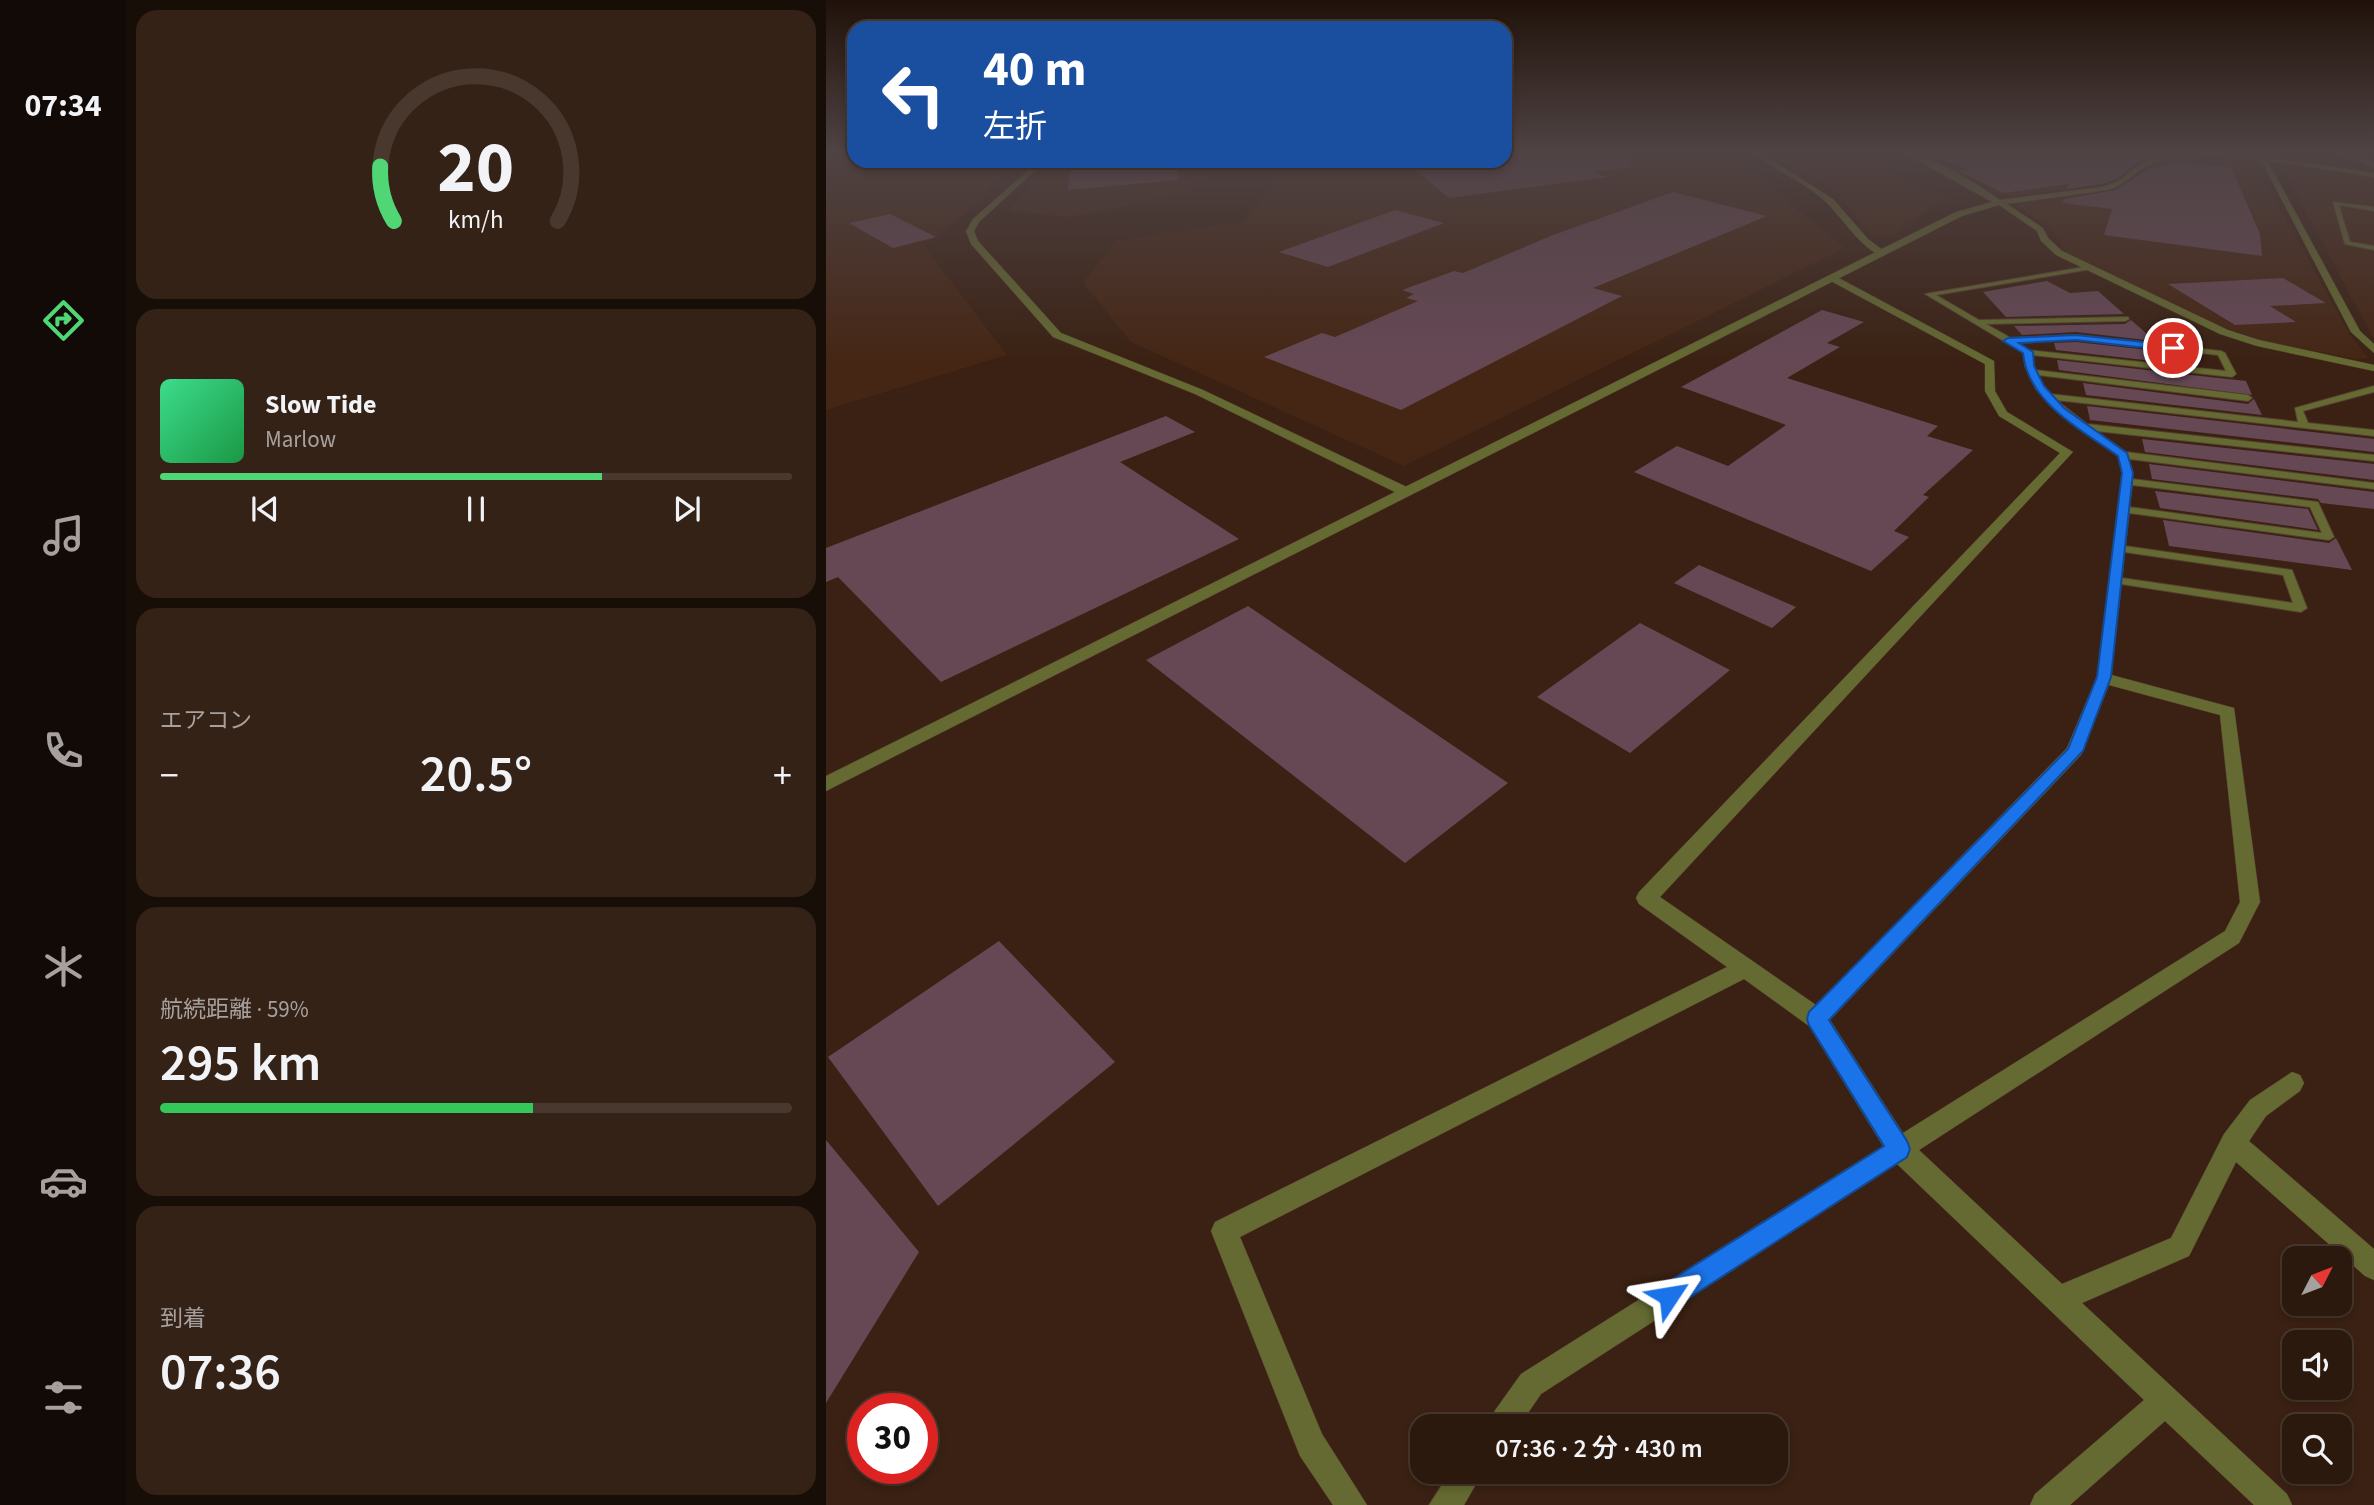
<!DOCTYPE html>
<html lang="ja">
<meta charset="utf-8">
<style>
:root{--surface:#2c190e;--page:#342217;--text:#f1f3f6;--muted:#a6a09e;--line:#48382e;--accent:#50d675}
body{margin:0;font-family:"Source Sans 3","Noto Sans JP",sans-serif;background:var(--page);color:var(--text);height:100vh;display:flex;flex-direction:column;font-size:26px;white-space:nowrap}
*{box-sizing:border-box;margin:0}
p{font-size:23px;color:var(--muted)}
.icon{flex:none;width:38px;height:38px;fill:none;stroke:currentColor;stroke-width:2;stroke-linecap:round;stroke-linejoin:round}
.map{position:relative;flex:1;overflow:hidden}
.side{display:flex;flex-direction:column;gap:10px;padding:10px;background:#180e08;width:700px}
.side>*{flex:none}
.guide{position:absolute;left:21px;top:21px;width:665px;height:147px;border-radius:21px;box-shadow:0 4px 10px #0003,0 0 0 2px var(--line);background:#1a4fa0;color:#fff;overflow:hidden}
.needle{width:46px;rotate:48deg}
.tools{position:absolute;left:1456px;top:1246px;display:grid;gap:14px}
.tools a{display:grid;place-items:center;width:70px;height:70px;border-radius:14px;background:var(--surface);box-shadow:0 4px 10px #0003,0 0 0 2px var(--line);font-size:35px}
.speed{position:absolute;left:21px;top:1393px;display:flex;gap:14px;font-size:35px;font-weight:700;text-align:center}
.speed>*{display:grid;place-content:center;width:91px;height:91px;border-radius:50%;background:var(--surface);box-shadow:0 4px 10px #0003,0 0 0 2px var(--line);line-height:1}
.speed .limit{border:10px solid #d22;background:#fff;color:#111}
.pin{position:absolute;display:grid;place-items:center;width:60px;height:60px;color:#fff;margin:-30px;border:4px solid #fff;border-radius:50%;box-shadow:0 2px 7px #0007}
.me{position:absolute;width:77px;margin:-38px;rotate:57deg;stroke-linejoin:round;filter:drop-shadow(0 0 5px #0008)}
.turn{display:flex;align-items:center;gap:24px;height:147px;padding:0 21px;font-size:32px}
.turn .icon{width:91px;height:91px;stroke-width:2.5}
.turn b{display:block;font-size:49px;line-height:60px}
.big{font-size:52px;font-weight:600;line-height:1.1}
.side .tile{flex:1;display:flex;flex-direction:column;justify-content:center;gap:10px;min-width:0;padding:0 24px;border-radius:21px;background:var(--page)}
.side .dial{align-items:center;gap:0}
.dial svg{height:182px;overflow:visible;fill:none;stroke:var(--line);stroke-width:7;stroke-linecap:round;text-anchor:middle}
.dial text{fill:var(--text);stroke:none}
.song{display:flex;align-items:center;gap:21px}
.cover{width:84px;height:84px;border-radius:10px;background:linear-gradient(135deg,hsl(150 70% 55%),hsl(140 70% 35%))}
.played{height:7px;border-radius:4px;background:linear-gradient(90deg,var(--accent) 70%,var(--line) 70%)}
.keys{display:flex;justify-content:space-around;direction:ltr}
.heat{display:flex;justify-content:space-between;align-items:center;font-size:38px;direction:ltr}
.charge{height:10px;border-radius:5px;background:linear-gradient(90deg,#34c759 59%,var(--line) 0)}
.trip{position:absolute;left:584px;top:1414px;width:378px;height:70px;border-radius:21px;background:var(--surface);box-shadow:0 4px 10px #0003,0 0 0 2px var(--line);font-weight:600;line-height:70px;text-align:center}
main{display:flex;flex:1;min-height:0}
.menu{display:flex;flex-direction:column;width:126px;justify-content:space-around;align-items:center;background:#120a06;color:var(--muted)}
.menu .icon{width:49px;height:49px}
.menu .current{color:var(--accent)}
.menu b{font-size:32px;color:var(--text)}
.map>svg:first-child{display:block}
.built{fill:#452614}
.building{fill:#664855}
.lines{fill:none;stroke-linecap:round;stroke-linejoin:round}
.service-casing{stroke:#563e31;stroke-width:2}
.minor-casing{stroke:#563e31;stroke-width:1}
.tertiary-casing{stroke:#563e31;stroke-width:1}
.service{fill:#646a31;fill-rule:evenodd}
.minor{fill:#646a31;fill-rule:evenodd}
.tertiary{fill:#646a31;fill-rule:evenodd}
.route{fill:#1a73e8;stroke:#114b97;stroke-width:2}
</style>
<main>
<nav class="menu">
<b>07:34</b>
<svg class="icon current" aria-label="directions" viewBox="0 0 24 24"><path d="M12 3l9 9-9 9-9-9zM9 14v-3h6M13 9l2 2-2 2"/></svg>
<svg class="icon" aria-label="music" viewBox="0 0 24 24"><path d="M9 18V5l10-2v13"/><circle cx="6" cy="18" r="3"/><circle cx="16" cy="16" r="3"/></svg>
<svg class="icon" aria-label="phone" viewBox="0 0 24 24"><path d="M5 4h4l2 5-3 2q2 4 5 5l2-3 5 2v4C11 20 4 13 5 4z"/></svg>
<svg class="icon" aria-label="climate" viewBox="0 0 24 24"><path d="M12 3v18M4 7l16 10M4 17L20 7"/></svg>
<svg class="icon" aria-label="car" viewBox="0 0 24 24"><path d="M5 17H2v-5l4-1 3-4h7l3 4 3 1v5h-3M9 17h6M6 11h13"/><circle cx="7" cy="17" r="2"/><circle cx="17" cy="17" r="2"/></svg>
<svg class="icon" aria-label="filters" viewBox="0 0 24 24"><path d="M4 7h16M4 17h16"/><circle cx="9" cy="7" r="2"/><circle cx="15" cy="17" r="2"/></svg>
</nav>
<section class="side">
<div class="tile dial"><svg viewBox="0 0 100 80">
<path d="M14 69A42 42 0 1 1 86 69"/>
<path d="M14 69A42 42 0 0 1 8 45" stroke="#50d675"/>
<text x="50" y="56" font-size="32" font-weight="700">20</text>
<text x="50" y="72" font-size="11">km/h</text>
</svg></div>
<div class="tile">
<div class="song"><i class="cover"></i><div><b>Slow Tide</b><p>Marlow</p></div></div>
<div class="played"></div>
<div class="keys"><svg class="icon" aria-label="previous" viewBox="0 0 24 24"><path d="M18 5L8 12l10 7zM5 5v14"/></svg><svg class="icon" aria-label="pause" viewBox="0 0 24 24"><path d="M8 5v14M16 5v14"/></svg><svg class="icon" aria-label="next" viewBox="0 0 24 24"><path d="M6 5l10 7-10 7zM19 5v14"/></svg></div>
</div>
<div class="tile"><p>エアコン</p>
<div class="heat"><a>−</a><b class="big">20.5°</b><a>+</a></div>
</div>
<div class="tile"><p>航続距離 · 59%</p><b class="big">295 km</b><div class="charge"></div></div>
<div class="tile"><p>到着</p><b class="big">07:36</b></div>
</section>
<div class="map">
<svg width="1548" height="1505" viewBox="0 0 1548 1505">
<rect width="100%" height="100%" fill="#3a2113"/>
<!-- built -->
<path class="built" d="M679,150L894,151L920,167L1019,248L578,466L305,342L257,283L290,241L416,222L448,185L446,161H679Z
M1401,150L1418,156H1347L1307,163L1296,175L1277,185L1179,197L1167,194L1083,151Z
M0,151H28V161H157L177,170L156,200L98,246L181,355L0,410Z
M934,151H1026L1043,159L1073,181L1120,197L1067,236L1046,237L1009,191Z
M223,161H392L363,193L244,217L182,211L228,163Z
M1363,161L1427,162L1525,336L1542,358L1530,359L1440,342L1397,327L1242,254L1223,227L1189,206L1198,200L1291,190L1326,168Z
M1455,165L1548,177V338L1546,336Z"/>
<!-- building -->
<path class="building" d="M679,150H804L805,167L767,172L781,177L623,198L579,161H679Z
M1096,150H1245L1263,157L1278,150H1296L1323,158L1311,163L1291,179L1275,184L1241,189L1243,184L1177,193L1133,171L1142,170Z
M245,161H351L352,180L242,190Z
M1351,162L1405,167L1434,234L1436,256L1278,235L1286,209L1237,203L1238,199L1290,190L1323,168Z
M847,192L941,216L767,288L796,296L575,410L438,357L496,333L509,337L592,301L580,298L588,294L576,290L628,271L637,273L727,235Z
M569,210L618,223L502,267L453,252Z
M64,214L110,237L67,248L23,223Z
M1457,278L1500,303L1444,306L1470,322L1409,325L1342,284Z
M1221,281L1244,293L1272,291L1298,314L1180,317L1157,292Z
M996,310L1038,322L1001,343L1014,347L961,378L1112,426L1101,436L1147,450L1097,495L1103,497L1068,531L1083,537L1045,571L808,472L851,446L902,466L960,425L855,387Z
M1305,320L1329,341L1250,332L1196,335L1188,326L1299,324Z
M1250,342L1341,352L1354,364L1230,350L1228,343Z
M1231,360L1420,381L1426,395L1233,370Z
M1257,383L1422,404L1428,399L1436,415L1260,395Z
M1261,406L1548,439V452L1264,420Z
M340,416L369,432L294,462L413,539L115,682L12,577L0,582V548Z
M1316,439L1548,464V480L1319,452Z
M1323,464L1548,492V509L1495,503L1492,499L1326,479Z
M1329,491L1482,509L1492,530L1334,508Z
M1337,520L1503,543L1510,538L1526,570L1343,546Z
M873,565L970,607L946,628L848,583Z
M422,606L682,783L579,863L320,660Z
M814,623L904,670L804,753L711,697Z
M173,941L289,1062L112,1206L2,1057Z
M0,1140L93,1252L0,1403Z"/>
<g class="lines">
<!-- service casing -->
<g class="service-casing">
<path id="service" d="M1502,150H1511L1548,163V167Z
M1507,202L1548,207V211L1513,205L1524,242L1548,246V250L1519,244Z
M1264,266L1266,269L1110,295L1153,320L1302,317L1303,319L1299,321L1160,324L1185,338L1250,335L1395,351L1399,353L1410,374L1406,377L1206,355L1209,370L1422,395L1426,398L1422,401L1212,375L1217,386L1224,394L1472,422L1469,408L1548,386V392L1477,411L1482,423L1548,430V436L1230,400L1261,424L1548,455V461L1270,431L1300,452L1548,483V489L1303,459L1306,479L1492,502L1508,537L1503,540L1303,513L1299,546L1466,570L1481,608L1475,612L1295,584L1284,678L1278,682L1272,678L1297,473L1292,456L1232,412L1210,389L1199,366L1198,352L1202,350L1400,371L1392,355L1250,339L1192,343V346H1186L1099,294ZM1306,485L1484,507L1496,533L1303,507ZM1298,552L1457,575L1467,603L1296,578Z"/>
</g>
<!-- minor casing -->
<g class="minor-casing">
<path id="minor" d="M922,150H930L1007,199L1042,239L1058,251V255C1040,255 1016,218 1003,205C981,182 947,170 922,150Z
M1073,150C1095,150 1159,188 1177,202L1170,204Z
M1301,150H1316L1350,159L1347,161Z
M1408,150H1418L1441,160L1534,331L1548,344V353L1525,332L1436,162Z
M198,161H206L213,167L153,222L148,231L152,241L235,333L377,390L585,489V495H575L369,394L227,337L145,244L140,231L147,219L206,167Z
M1003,276H1009L1168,361L1169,391L1181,412L1247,452L834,897L990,1005L1241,748L1272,674L1278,673L1408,708L1434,902L1413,943L1093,1150L1236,1284L1345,1238L1398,1134L1424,1100L1466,1072L1474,1075L1478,1083L1474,1091L1440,1116L1423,1141L1548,1249V1280L1539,1276L1410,1162L1363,1256L1256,1303L1461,1494L1466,1505H1428L1339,1421L1244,1505H1204L1209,1494L1318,1400L1071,1164L715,1394L693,1426H660L665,1416L695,1374L1057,1146L983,1026L918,979L414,1237L496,1434L541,1505H507L474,1456L385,1231L389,1222L901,967L813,904L810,898L813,892L1234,453L1173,416L1159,391V364L1003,280ZM1283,685L1394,715L1414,902L1399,931L1077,1133L1004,1020L1255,755Z
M624,1472H657L638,1505H603Z"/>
</g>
<!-- tertiary casing -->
<g class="tertiary-casing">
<path id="tertiary" d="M1384,154L1439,157L1548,173V177C1492,169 1380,145 1328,163C1310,169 1301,185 1282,190L1181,204L1217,228L1222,238L1236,251L1402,330L1433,340L1548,365V371L1431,346L1394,334L1230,255L1215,241L1211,231L1173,205L1136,216L0,791V776L1130,212L1173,200L1276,187L1292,181L1313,165L1328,159Z"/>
</g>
<!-- service -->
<use href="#service" class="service"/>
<!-- minor -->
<use href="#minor" class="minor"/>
<!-- tertiary -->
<use href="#tertiary" class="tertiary"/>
</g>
<!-- sky -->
<linearGradient id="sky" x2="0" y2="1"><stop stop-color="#20120a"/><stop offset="0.42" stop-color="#4f4344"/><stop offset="1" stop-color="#4f4344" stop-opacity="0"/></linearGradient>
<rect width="1548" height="361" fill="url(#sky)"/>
<!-- route -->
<path class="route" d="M1250,335L1347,345L1352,348L1347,351L1250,340L1193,343L1207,352L1208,366L1218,386L1238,408L1301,453L1307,473L1285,677L1257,751L1003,1020L1081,1141L1084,1149L1081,1157L852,1305L843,1308L834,1305L831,1296L834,1287L1058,1146L983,1025L981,1019L983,1012L1242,749L1271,677L1296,473L1292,456C1256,430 1202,403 1197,353L1177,341L1182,338Z"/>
</svg>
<div class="tools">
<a><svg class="needle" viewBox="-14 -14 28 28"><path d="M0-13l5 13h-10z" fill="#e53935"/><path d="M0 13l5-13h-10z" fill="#a6a09e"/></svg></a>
<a><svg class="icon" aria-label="sound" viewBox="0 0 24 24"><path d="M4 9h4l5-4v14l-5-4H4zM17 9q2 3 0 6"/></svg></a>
<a><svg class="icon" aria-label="search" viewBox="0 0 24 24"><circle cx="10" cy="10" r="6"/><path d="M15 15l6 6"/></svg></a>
</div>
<div class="speed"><div class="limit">30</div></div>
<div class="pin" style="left:1347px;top:348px;background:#d93025"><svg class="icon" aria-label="arrive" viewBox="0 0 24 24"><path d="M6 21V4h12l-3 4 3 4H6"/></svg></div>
<svg class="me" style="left:843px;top:1296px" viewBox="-20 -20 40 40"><path d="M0-17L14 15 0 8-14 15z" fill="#1a73e8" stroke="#fff" stroke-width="4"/></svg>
<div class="trip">07:36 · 2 分 · 430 m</div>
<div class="guide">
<div class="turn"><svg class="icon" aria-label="left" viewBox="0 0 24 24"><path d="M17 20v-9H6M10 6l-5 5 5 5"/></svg><div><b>40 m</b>左折</div></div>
</div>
</div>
</main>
